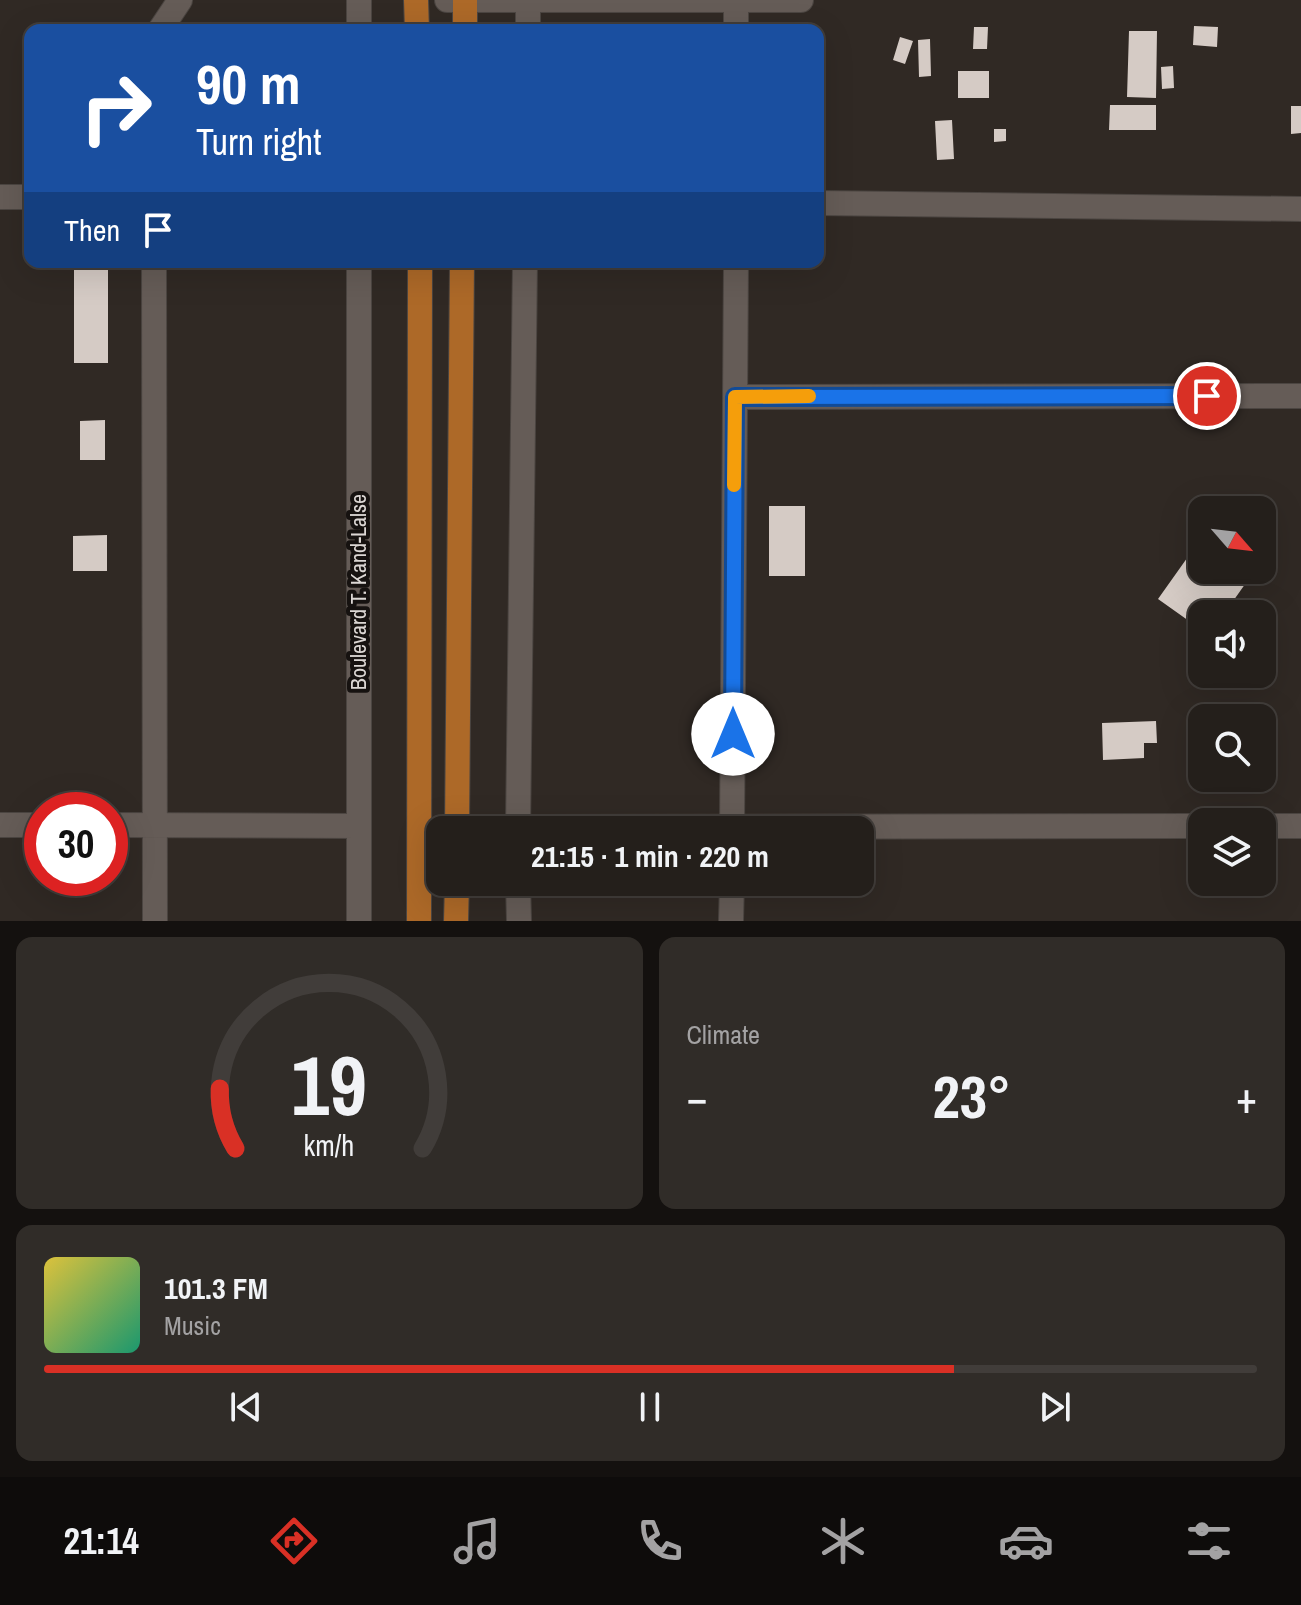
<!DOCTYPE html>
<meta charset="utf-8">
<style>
:root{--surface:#241f1b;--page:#302c28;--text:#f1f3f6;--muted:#a3a2a3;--line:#413d3a;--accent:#d93025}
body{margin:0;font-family:"Archivo Narrow",sans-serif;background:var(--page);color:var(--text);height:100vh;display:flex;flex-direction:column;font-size:30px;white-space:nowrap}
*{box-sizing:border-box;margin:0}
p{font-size:26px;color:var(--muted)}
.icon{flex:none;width:44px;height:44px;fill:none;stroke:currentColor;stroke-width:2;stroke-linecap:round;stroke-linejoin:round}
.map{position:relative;height:921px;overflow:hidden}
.side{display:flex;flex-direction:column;gap:16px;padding:16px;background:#14110f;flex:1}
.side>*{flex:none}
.hud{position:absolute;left:24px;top:24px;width:800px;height:244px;border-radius:16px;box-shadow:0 8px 32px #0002,0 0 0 2px var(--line);background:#1a4fa0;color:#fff;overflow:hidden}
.needle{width:52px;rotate:118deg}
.buttons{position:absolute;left:1188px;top:496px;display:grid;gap:16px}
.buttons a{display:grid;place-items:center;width:88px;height:88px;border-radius:16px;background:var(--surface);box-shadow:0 8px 32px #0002,0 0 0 2px var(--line);font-size:40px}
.speed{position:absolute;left:24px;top:792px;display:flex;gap:16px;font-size:40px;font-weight:700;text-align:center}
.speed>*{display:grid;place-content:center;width:104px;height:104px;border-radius:50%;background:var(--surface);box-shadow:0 8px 32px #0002,0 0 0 2px var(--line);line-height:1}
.speed .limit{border:12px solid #d22;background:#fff;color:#111}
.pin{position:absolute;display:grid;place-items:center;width:68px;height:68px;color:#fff;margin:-34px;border:4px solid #fff;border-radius:50%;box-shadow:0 2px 8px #0007}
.me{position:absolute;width:88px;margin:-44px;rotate:0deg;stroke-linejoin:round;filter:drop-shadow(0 0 6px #0008)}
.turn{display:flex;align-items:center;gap:28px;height:168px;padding:0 40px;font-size:36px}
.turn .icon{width:104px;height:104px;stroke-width:2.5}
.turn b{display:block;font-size:56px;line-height:68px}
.then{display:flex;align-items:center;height:76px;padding:0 40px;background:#0003;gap:16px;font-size:30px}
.big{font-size:60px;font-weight:700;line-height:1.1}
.side .card{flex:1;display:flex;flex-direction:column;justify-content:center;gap:12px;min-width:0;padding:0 28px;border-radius:16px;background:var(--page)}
.side .dial{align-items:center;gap:0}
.dial svg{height:208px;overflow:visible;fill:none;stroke:var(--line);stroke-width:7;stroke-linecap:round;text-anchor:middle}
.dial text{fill:var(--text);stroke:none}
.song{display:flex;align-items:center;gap:24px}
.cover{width:96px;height:96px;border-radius:12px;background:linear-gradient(135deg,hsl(50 70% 55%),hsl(160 70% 35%))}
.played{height:8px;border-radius:4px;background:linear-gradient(90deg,var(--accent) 75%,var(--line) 75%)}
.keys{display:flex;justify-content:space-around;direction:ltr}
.heat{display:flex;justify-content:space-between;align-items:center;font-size:44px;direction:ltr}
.side .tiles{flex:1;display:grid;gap:16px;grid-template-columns:1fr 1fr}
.card:last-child{grid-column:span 2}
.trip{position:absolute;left:426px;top:816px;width:448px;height:80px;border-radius:16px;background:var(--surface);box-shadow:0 8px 32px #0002,0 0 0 2px var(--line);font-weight:700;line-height:80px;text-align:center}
.menu{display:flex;height:128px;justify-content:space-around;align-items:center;background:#0e0c0b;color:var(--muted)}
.menu .icon{width:56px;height:56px}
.menu .current{color:var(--accent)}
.menu b{font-size:36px;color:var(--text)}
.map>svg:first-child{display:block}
.building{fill:#d5cbc5}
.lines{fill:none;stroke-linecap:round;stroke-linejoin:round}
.minor-casing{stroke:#4b4541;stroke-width:26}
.major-casing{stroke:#4b4541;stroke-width:26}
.minor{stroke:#655c57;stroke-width:24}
.major{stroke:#ad6928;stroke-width:24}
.route-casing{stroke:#114b97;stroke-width:20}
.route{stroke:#1a73e8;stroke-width:14}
.slow{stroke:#f59e0b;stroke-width:14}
.labels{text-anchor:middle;stroke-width:8;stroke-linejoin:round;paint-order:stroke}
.street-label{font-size:22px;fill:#dcd7d4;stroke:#161210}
</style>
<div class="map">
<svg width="1301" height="921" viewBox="0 0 1301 921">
<rect width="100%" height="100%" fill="#302924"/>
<!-- building -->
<path class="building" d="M1194,26L1218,27L1217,47L1193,45Z
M974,27H988L987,49H973Z
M1129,31H1157L1156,98L1127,97Z
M900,37L913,41L905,64L893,60Z
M930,39L931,76L919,77L918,40Z
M1173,66L1174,88L1162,89L1161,67Z
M958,71H989V98H958Z
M1110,105H1156V130H1109Z
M1291,106H1301V133L1291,134Z
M952,120L954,159L937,160L935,121Z
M994,129H1006V141L994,142Z
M74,262H108V363H74Z
M105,420V460H80V421Z
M769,506H805V576H769Z
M107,535V571H73V536Z
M1202,537V570H1255L1224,614H1210L1199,606L1189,621L1158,599Z
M1156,721L1157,743H1144V758L1103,760L1102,723Z"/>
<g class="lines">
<!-- minor casing -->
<g class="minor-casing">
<path id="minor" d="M447,0H801
M736,0V30
M160,30L180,0
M359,30V0
M528,30V0
M0,197H30
M818,203L1301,209
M154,262L155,921
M359,262V921
M735,397L1301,396
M0,825H42
M110,825L358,826
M1262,826H1301
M517,827L1202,826
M518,830L525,262
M732,830L736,262
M518,882L519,921
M731,921L732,882"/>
</g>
<!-- major casing -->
<g class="major-casing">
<path id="major" d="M416,0L417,30
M465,30V0
M457,830L462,262
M419,921L420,262
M456,921L457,882"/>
</g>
<!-- minor -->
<use href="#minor" class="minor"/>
<!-- major -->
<use href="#major" class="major"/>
</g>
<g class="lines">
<!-- route casing -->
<g class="route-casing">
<path id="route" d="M733,734L735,397L1207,396"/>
</g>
<!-- route -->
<use href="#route" class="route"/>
<!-- slow -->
<path class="slow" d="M734,485L735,397L809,396"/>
</g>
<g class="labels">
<!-- street labels -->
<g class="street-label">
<text transform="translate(358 592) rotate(-90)" y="8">Boulevard T. Kand-Lalse</text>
</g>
</g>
</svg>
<div class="buttons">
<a><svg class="needle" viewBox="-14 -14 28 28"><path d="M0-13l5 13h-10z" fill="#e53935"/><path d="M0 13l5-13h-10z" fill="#a3a2a3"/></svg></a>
<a><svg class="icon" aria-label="sound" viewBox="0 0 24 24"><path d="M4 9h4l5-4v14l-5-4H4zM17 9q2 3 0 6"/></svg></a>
<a><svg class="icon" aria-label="search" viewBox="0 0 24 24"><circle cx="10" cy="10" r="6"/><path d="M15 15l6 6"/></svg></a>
<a><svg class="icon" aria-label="layers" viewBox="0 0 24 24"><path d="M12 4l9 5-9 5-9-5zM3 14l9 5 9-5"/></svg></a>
</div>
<div class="speed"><div class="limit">30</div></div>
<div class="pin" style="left:1207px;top:396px;background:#d93025"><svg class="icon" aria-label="arrive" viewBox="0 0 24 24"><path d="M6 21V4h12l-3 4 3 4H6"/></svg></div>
<svg class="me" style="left:733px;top:734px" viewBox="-20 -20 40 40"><circle r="19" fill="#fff"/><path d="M0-13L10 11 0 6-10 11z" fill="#1a73e8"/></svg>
<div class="trip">21:15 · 1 min · 220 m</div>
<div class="hud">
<div class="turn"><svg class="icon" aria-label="right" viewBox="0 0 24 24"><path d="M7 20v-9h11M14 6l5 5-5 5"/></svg><div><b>90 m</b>Turn right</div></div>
<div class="then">Then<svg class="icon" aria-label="arrive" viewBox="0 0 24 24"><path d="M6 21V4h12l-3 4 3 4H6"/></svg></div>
</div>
</div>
<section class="side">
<div class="tiles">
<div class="card dial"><svg viewBox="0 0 100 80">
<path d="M14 69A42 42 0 1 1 86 69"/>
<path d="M14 69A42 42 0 0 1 8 46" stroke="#d93025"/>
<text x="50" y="56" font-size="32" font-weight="700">19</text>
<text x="50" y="72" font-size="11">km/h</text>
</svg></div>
<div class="card"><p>Climate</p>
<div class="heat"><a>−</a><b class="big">23°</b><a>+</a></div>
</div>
<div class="card">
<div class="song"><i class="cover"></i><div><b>101.3 FM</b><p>Music</p></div></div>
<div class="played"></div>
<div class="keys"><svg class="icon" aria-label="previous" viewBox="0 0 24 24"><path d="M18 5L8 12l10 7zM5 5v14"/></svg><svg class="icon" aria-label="pause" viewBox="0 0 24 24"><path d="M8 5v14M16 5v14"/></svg><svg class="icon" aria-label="next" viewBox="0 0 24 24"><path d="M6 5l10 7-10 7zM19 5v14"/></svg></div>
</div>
</div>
</section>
<nav class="menu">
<b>21:14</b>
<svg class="icon current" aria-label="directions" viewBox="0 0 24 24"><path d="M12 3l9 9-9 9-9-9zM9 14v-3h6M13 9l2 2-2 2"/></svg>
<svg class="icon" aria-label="music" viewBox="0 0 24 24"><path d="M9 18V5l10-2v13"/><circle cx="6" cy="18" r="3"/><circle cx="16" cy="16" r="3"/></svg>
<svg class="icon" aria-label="phone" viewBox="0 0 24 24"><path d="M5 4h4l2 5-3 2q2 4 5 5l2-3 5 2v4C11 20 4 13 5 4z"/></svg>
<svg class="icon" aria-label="climate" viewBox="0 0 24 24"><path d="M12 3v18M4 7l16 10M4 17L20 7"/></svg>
<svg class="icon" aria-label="car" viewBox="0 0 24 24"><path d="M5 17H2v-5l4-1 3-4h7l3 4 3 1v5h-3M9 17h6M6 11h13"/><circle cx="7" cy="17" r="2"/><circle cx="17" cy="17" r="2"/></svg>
<svg class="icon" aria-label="filters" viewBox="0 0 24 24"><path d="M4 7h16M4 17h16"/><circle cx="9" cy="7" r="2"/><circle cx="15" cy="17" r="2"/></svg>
</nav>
